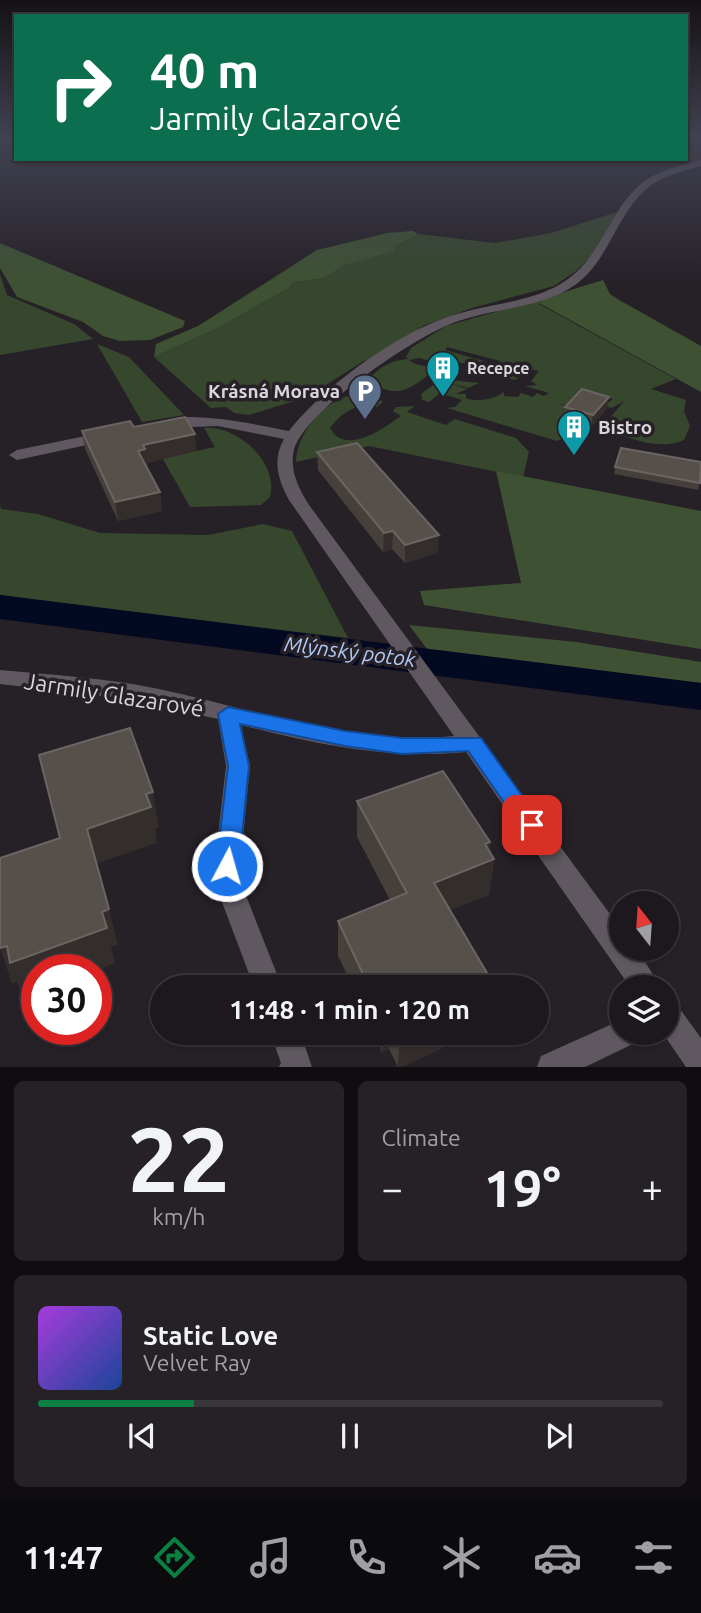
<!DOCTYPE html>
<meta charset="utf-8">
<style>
:root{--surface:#1c181d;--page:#252126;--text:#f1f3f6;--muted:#a0a0a4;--line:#3a373b;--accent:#0b8043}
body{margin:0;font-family:Ubuntu,sans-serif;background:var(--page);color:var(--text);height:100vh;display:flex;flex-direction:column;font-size:26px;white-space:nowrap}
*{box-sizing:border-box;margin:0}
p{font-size:23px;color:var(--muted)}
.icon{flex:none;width:38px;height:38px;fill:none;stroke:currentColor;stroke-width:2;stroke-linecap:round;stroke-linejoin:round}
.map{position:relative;height:1067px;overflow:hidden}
.drawer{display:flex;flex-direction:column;gap:14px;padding:14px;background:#0f0d10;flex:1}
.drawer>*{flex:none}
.top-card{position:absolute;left:14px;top:14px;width:674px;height:147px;border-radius:0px;box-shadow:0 2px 5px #0004,0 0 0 2px var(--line);background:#0b6e4f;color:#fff;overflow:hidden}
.needle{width:46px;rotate:343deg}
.fabs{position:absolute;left:609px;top:891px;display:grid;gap:14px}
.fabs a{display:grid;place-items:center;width:70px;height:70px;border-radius:50%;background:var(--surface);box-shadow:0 2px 5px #0004,0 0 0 2px var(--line);font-size:35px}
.speed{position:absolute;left:21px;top:954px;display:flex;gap:14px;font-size:35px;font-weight:700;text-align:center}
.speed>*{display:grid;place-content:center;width:91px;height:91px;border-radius:50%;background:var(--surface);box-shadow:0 2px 5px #0004,0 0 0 2px var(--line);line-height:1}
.speed .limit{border:10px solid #d22;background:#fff;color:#111}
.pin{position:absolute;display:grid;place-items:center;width:60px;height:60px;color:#fff;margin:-30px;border-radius:14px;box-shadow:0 4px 10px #0006}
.me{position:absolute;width:77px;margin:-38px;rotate:6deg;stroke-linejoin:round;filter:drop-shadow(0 0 5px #0008)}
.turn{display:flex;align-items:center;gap:24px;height:147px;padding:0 21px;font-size:32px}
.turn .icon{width:91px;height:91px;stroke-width:2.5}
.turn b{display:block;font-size:49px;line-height:60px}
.big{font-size:52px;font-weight:700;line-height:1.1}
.drawer .widget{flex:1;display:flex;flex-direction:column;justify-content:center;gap:10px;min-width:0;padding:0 24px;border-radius:10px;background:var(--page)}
.drawer .dial{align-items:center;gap:0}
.dial b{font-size:91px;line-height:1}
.song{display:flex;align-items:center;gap:21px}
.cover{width:84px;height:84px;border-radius:10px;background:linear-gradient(135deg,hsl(280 70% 55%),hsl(220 70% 35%))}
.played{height:7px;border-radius:4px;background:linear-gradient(90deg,var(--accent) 25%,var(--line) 25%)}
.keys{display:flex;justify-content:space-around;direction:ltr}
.heat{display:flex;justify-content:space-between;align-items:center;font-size:38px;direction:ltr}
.drawer .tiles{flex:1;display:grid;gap:14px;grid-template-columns:1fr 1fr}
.widget:last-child{grid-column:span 2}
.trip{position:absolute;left:150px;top:975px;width:399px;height:70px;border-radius:35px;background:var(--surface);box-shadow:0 2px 5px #0004,0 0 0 2px var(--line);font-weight:700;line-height:70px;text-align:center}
.tab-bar{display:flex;height:112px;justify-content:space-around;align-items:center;background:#0b0a0c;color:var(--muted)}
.tab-bar .icon{width:49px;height:49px}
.tab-bar .current{color:var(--accent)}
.tab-bar b{font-size:32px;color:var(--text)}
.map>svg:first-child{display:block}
.green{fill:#37472e}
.forest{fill:#3e5233}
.water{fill:#020921}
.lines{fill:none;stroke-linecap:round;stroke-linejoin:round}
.minor{fill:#5f5860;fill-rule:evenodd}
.wall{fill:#46403a}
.shaded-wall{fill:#332d2b}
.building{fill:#56504b;stroke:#6a6562;stroke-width:2}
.route{fill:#1a73e8;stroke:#114b97;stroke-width:2}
.labels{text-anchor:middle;stroke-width:7;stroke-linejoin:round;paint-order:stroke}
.far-poi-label{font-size:16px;font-weight:bold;fill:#d9d5da;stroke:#262027;text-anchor:start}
.poi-label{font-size:19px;font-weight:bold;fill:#d9d5da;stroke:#262027;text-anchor:end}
.water-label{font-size:21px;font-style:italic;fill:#b1c9f5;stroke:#262027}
.near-street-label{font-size:23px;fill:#d9d5da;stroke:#262027}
</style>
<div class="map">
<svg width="701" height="1067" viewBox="0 0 701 1067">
<rect width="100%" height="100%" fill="#262027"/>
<!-- green -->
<path class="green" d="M617,212L593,254L576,271L554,286L472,308L423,326L384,353L362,362L307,397L249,415L234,413L226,407L211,408L154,357L218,328L289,288L294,282L325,278L344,265L394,247L418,234L495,243L551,233Z
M0,274L7,295L74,324L93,339L0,355Z
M548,297L539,304L676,379L651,389L686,400L684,411L690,426L684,440C659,452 625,436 601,429L624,401L612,408L604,406L613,399L605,396L600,405L564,396L580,401L574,407L556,403L573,408L581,424L571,436L557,441L447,408L455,407L462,400L440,393L429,402L422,400L421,394L441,379L479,383L468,388L446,382L467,389L456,394H466V398C476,403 495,399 504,392V396L518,397L521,393L533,397L537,393L544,396L549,393L525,386L537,385L531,381L539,371L506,363L504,366L526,372L515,380L483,373L484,369L500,361L447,347L445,350L484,361C473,367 461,360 447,365L419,358L409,360C418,367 430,366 443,368C420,373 407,408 369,381C375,368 395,359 409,359L406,357L411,348L446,326Z
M97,344L129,357L184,415L142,422Z
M352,395L376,397L383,402L377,407C355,404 343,411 330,428C345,456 383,429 401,416L393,411L396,407L415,406L407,412L446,425L455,419L516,438L529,452L523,477L369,446L296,462C297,433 323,401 352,395Z
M204,428C238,425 279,463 270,497L261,505L190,507L150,436L179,455L215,447Z
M0,504L1,509L38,514L100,533L208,535L263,524L292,531L348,638L0,595Z"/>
<!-- forest -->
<path class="forest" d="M413,231L418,234L394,247V251L344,265L325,278L294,282L289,288L218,328L154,357L156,344L198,326L317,250L387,233Z
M0,243L185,321L183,327L150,340L120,341L103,336L83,322L17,297L0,268Z
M603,280L610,294L621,301L701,346V392L539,303L548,297Z
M496,471L701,511V649L424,605L420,591L521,583Z
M409,625L576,642L701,662V683L427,649Z"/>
<!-- water -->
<path class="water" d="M0,595L701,683V710L0,619Z"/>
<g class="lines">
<!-- minor -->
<path class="minor" d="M701,160V166C686,170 670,174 656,182C617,206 612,259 575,285C540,309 492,308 453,323C415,337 304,411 294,450C289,470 299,489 309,505L621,929V948H636L661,987H630L466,752C388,760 316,744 241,725L250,766L239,878L282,987H254L213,878L226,766L218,719L120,698L0,684V670C53,675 107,678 159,689C257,710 354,746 454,736L289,500C278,480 272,460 284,439L218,426L167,428L160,424C178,407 263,426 289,431C325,385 401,330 457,314C493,303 537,302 568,279C603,254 611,205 646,180C662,169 683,165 701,160Z
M105,432L113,437L110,440L17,460L9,455L17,450Z
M667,1001L677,1005L701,1038V1067H686L662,1032H667Z
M621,1020V1032H642L637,1042L585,1067H537L541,1056Z
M270,1032H300L312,1067H279L281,1063Z"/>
</g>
<!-- wall -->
<path class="wall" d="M565,407L607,409L591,427L563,419Z
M134,427L197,451L147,463L148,467H147L160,492L162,511L118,521L85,449L82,431Z
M317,452L438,553L405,563L392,549L383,552L318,470Z
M615,467L701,477L698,490L614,474Z
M357,801L490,842L489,851L494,859L489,895L450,910L487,987H353L338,956V921L390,900L357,837Z
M374,1032H477L401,1067H398L389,1049L382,1052Z"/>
<!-- shaded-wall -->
<path class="shaded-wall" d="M609,397L607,409L591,427L593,415Z
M195,434L197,451L147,463L148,467L140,469L138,451L143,445Z
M160,492L162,511L118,521L115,502Z
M393,531L392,549L383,552L384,533Z
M439,535L438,553L405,563V545Z
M153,792L159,828L155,829L157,843L95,864L87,829L146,794Z
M490,842L488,861L494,859L489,895L431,918L434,883L485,844Z
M109,909L118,945L111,947L115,963L96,971V970H37V993L23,999L17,982L12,984L0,948Z
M487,973L485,987L481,975Z
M383,1032H390L389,1049L382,1052Z
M403,1032H477L401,1067H398L400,1034Z"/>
<!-- building -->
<path class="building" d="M582,389L609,397L593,415L565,407Z
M185,417L195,434L143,445L145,449L138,451L160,492L115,502L82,431L130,421L134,427Z
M357,443L439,535L405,545L393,531L384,533L317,452Z
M621,448L701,462L700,483L615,467Z
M130,728L153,792L146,794L151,807L87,829L109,909L102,912L107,928L10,963L7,946L0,948V858L60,838L39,755Z
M443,771L490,842L485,844L494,859L434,883L487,973L481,975L487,987H369L338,921L407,893L357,801Z"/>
<!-- sky -->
<linearGradient id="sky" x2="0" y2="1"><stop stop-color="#151215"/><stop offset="0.48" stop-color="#414252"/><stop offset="1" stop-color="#414252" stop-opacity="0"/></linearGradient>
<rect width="701" height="286" fill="url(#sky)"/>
<!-- route -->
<path class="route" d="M228,707L345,731L402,738H481L543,825L540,831L532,834L524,831L468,751L402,754L345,746L240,724L249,766L239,866L236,873L227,875L219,873L216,866L228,766L218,714Z"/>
<!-- icons -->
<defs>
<g id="building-pin" transform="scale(1.75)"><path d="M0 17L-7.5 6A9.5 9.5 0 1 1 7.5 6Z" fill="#0f9aa8" stroke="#262027"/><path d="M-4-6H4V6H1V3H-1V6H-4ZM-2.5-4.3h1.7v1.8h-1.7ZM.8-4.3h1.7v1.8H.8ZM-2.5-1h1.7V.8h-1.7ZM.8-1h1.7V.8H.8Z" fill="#fff"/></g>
<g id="parking-pin" transform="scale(1.75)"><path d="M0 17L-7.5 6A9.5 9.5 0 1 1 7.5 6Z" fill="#5c6f8a" stroke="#262027"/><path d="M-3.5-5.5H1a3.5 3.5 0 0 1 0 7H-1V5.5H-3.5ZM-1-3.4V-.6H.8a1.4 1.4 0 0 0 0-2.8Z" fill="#fff"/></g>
</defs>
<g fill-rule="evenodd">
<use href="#building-pin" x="443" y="368"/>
<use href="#parking-pin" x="365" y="391"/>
<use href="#building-pin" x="574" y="427"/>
</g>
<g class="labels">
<!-- far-poi labels -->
<g class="far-poi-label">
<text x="467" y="374">Recepce</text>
</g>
<!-- poi labels -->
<g class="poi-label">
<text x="340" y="398">Krásná Morava</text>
<text x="598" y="434" text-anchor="start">Bistro</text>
</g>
<!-- water labels -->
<g class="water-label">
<text transform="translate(350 652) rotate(7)" y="7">Mlýnský potok</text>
</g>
<!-- near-street labels -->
<g class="near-street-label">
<text transform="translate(114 695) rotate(9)" y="8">Jarmily Glazarové</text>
</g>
</g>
</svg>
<div class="fabs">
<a><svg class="needle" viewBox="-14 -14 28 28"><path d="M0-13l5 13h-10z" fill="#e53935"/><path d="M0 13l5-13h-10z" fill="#a0a0a4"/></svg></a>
<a><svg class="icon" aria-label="layers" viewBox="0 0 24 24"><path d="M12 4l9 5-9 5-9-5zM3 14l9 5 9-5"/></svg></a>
</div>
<div class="speed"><div class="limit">30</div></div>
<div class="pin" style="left:532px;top:825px;background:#d93025"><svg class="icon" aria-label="arrive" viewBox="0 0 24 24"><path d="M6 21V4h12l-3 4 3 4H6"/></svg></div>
<svg class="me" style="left:227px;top:866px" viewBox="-20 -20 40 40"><circle r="17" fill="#1a73e8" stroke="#fff" stroke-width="3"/><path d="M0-11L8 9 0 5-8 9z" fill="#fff"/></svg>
<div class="trip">11:48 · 1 min · 120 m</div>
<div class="top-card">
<div class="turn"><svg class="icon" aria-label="right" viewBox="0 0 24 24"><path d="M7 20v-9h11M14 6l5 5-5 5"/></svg><div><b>40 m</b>Jarmily Glazarové</div></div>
</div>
</div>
<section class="drawer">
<div class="tiles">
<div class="widget dial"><b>22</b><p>km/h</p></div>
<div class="widget"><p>Climate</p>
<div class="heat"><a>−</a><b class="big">19°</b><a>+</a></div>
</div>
<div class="widget">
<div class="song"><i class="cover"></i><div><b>Static Love</b><p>Velvet Ray</p></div></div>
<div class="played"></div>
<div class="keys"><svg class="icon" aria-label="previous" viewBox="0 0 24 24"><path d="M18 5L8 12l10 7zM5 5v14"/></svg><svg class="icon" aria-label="pause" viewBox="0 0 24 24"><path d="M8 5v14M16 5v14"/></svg><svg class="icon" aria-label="next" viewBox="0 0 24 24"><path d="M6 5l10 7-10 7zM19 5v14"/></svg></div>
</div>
</div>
</section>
<nav class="tab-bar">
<b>11:47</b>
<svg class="icon current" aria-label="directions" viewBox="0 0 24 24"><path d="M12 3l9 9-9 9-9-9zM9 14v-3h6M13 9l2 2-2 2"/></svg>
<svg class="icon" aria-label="music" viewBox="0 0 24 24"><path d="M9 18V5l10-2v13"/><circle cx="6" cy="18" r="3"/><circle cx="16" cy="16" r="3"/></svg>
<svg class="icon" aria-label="phone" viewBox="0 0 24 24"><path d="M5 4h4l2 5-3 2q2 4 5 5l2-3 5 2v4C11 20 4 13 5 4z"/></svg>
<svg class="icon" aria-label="climate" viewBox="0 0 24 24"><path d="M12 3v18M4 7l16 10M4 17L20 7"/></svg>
<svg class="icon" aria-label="car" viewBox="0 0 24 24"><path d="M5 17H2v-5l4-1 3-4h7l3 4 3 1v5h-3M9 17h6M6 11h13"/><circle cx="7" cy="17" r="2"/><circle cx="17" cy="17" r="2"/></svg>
<svg class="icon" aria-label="filters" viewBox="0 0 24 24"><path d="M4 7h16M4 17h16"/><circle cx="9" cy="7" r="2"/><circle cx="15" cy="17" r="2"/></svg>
</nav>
